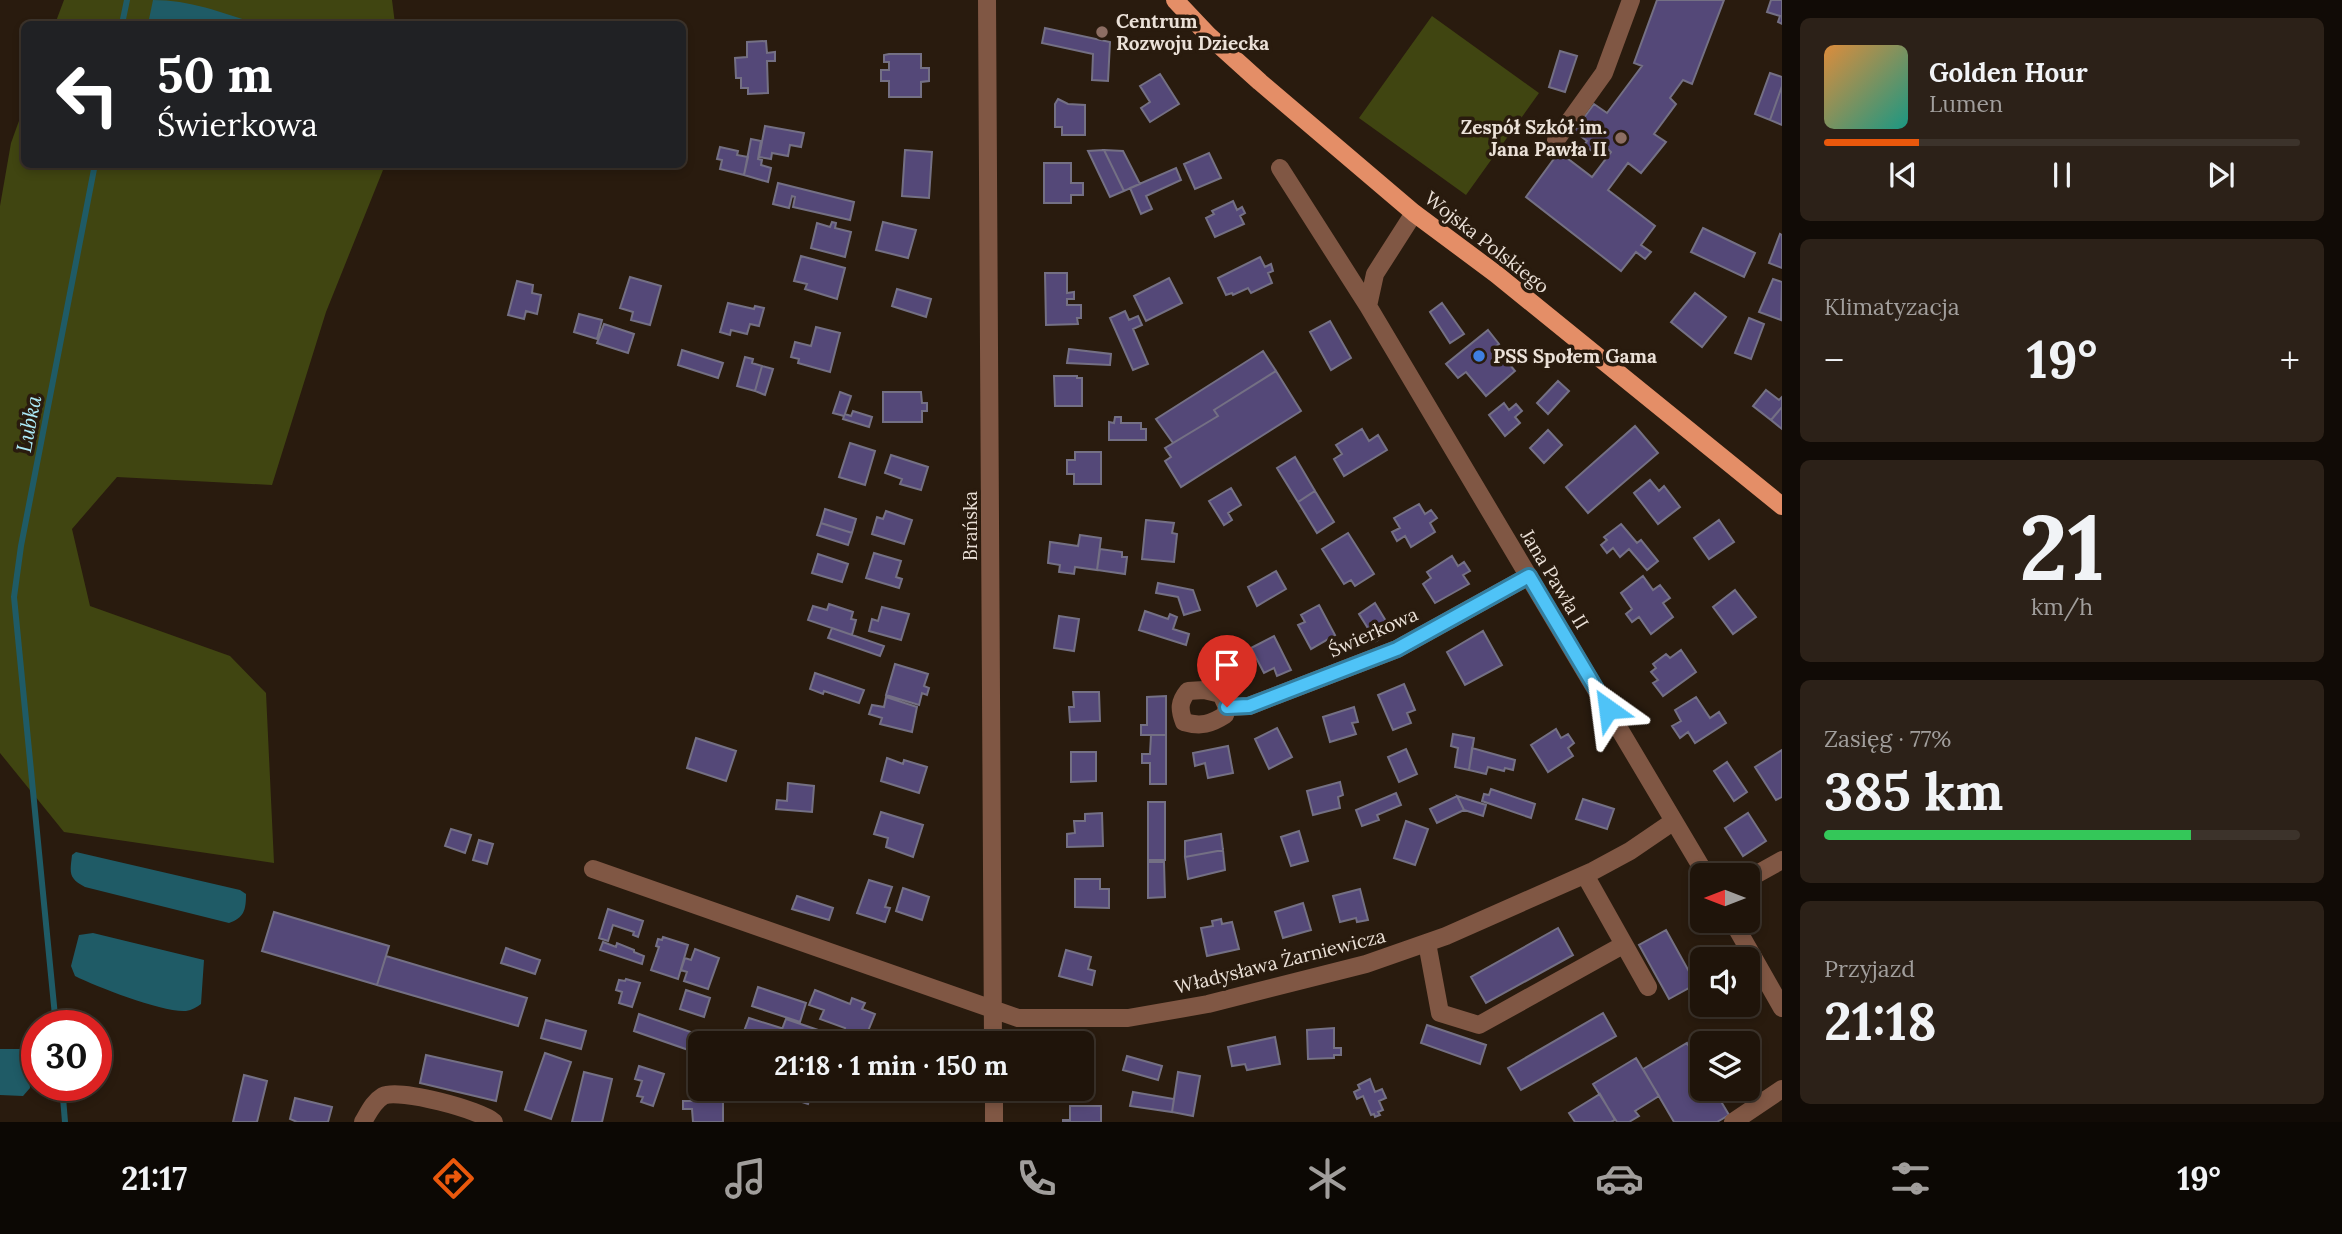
<!DOCTYPE html>
<html lang="pl">
<meta charset="utf-8">
<style>
:root{--surface:#1f140a;--page:#2c2118;--text:#f1f3f6;--muted:#a19e9c;--line:#3c332b;--accent:#ea580c}
body{margin:0;font-family:Lora,serif;background:var(--page);color:var(--text);height:100vh;display:flex;flex-direction:column;font-size:26px;white-space:nowrap}
*{box-sizing:border-box;margin:0}
p{font-size:23px;color:var(--muted)}
.icon{flex:none;width:38px;height:38px;fill:none;stroke:currentColor;stroke-width:2;stroke-linecap:round;stroke-linejoin:round}
.map{position:relative;flex:1;overflow:hidden}
.panel{display:flex;flex-direction:column;gap:18px;padding:18px;background:#110b06;width:560px}
.panel>*{flex:none}
.guide{position:absolute;left:21px;top:21px;width:665px;height:147px;border-radius:10px;box-shadow:0 4px 10px #0003,0 0 0 2px var(--line);background:#202124;color:#fff;overflow:hidden}
.needle{width:46px;rotate:270deg}
.fabs{position:absolute;left:1690px;top:863px;display:grid;gap:14px}
.fabs a{display:grid;place-items:center;width:70px;height:70px;border-radius:10px;background:var(--surface);box-shadow:0 4px 10px #0003,0 0 0 2px var(--line);font-size:35px}
.speed{position:absolute;left:21px;top:1010px;display:flex;gap:14px;font-size:35px;font-weight:700;text-align:center}
.speed>*{display:grid;place-content:center;width:91px;height:91px;border-radius:50%;background:var(--surface);box-shadow:0 4px 10px #0003,0 0 0 2px var(--line);line-height:1}
.speed .limit{border:10px solid #d22;background:#fff;color:#111}
.pin{position:absolute;display:grid;place-items:center;width:60px;height:60px;color:#fff;margin:-72px -30px;border-radius:50% 50% 50% 0;rotate:-45deg;box-shadow:0 0 7px #0007}
.pin .icon{rotate:45deg}
.me{position:absolute;width:77px;margin:-38px;rotate:329deg;stroke-linejoin:round;filter:drop-shadow(0 0 5px #0008)}
.turn{display:flex;align-items:center;gap:24px;height:147px;padding:0 21px;font-size:32px}
.turn .icon{width:91px;height:91px;stroke-width:2.5}
.turn b{display:block;font-size:49px;line-height:60px}
.big{font-size:52px;font-weight:700;line-height:1.1}
.panel .card{flex:1;display:flex;flex-direction:column;justify-content:center;gap:10px;min-width:0;padding:0 24px;border-radius:10px;background:var(--page)}
.panel .dial{align-items:center;gap:0}
.dial b{font-size:91px;line-height:1}
.song{display:flex;align-items:center;gap:21px}
.cover{width:84px;height:84px;border-radius:10px;background:linear-gradient(135deg,hsl(30 70% 55%),hsl(170 70% 35%))}
.played{height:7px;border-radius:4px;background:linear-gradient(90deg,var(--accent) 20%,var(--line) 20%)}
.keys{display:flex;justify-content:space-around;direction:ltr}
.heat{display:flex;justify-content:space-between;align-items:center;font-size:38px;direction:ltr}
.charge{height:10px;border-radius:5px;background:linear-gradient(90deg,#34c759 77%,var(--line) 0)}
.trip{position:absolute;left:688px;top:1031px;width:406px;height:70px;border-radius:10px;background:var(--surface);box-shadow:0 4px 10px #0003,0 0 0 2px var(--line);font-weight:700;line-height:70px;text-align:center}
.dock{display:flex;height:112px;justify-content:space-around;align-items:center;background:#0c0804;color:var(--muted)}
.dock .icon{width:49px;height:49px}
.dock .selected{color:var(--accent)}
.dock b{font-size:32px;color:var(--text)}
main{display:flex;flex:1;min-height:0}
.map>svg:first-child{display:block}
.green{fill:#404511}
.water{fill:#1f5b66}
.lines{fill:none;stroke-linecap:round;stroke-linejoin:round}
.stream{stroke:#1f5b66;stroke-width:6}
.building{fill:#544878;stroke:#747084;stroke-width:2}
.minor{stroke:#805744;stroke-width:18}
.major{stroke:#e48e67;stroke-width:18}
.route-casing{stroke:#337fa1;stroke-width:18}
.route{stroke:#4fc3f7;stroke-width:12}
.education-dot{fill:#8d6e63;stroke:#291b0e;stroke-width:2.5}
.shop-dot{fill:#3f7fe0;stroke:#291b0e;stroke-width:2.5}
.labels{text-anchor:middle;stroke-width:7;stroke-linejoin:round;paint-order:stroke}
.poi-label{font-size:19px;font-weight:bold;fill:#ebe1d8;stroke:#291b0e;text-anchor:start}
.street-label{font-size:19px;fill:#ebe1d8;stroke:#291b0e}
.water-label{font-size:21px;font-style:italic;fill:#adebf9;stroke:#291b0e}
</style>
<main>
<div class="map">
<svg width="1782" height="1122" viewBox="0 0 1782 1122">
<rect width="100%" height="100%" fill="#291b0e"/>
<!-- green -->
<path class="green" d="M64,0H392L395,24H55Z
M1432,16L1539,93L1466,195L1359,118Z
M24,107V164L385,165L326,312L272,485L117,477L72,529L90,606L230,656L266,693L274,863L64,832L0,753V206L11,143Z"/>
<!-- water -->
<path class="water" d="M153,0C190,0 223,13 258,24H148Z
M76,852L240,890L246,894C246,910 244,918 229,923L85,887C68,878 70,873 72,855Z
M93,933L204,960L201,1004C197,1007 192,1010 186,1011C164,1013 97,987 75,976L71,966L79,935Z
M34,1039L37,1043V1059L28,1065L30,1088L23,1096L0,1095V1049H20Z"/>
<g class="lines">
<!-- stream -->
<path class="stream" d="M122,24L127,0
M56,1026L14,597L21,546L95,164
M62,1085L65,1122"/>
</g>
<!-- building -->
<path class="building" d="M1657,0H1724L1692,84L1683,80L1670,98L1676,104L1654,134L1666,142L1641,173L1628,163L1608,190L1655,226L1641,245L1651,252L1645,259L1636,252L1621,271L1526,197L1559,152L1592,177L1611,152L1608,149L1604,154L1595,146L1592,151L1584,145L1587,141L1574,131L1594,104L1607,113L1642,66L1634,63Z
M1771,0H1782V24L1778,22L1780,16L1767,12Z
M1045,28L1110,42L1108,81L1092,80L1093,54L1042,43Z
M766,41L767,53L775,52V61H767L768,93L748,94V88H741V78H736L735,58L747,57V42Z
M1560,51L1577,56L1565,92L1549,87Z
M889,54H921V68H929V81L921,82V97H889V81H881V70H889V62H884V55Z
M1770,73L1782,77V86L1770,120L1755,114Z
M1160,74L1179,104L1150,122L1141,108L1150,102L1140,86Z
M1782,86V125L1770,120Z
M1058,99L1068,104L1085,105V135H1062V127H1055V104Z
M765,126L804,133L801,147L790,145L788,156L772,153L771,159L759,157Z
M751,139L761,141L758,159L762,160L761,165L771,168L768,182L744,175Z
M720,147L738,151L737,155L748,157L744,175L720,169L722,160L717,159Z
M905,150L932,152L929,198L902,196Z
M1104,150L1123,151L1140,184L1124,191Z
M1104,150L1124,191L1110,197L1088,151Z
M1209,153L1221,178L1195,189L1184,164Z
M1044,163H1071V183H1083V195H1071V203H1044Z
M1176,168L1181,180L1146,196L1152,209L1141,214L1130,188Z
M778,183L854,202L850,220L793,207L795,197L792,196L789,208L773,204Z
M1233,201L1237,210L1242,207L1245,213L1240,216L1244,224L1215,237L1206,218L1214,214L1212,211Z
M832,222L836,223L835,228L851,232L845,257L811,248L817,223L830,227Z
M883,222L916,230L908,258L876,250Z
M1703,228L1755,253L1744,277L1691,252Z
M1780,234L1782,235V268L1769,263Z
M801,256L845,268L837,299L805,289L807,284L794,281Z
M1260,257L1265,267L1271,264L1273,271L1268,273L1272,283L1251,293L1248,288L1233,295L1232,293L1226,295L1218,278Z
M1045,273H1067V293L1074,292V299H1067V305H1081V318H1077L1078,324L1046,325Z
M630,277L661,286L650,325L631,320L633,312L620,308Z
M1169,278L1182,303L1146,321L1134,296Z
M1773,279L1782,282L1781,320L1759,312Z
M517,281L533,285L532,293L541,295L537,314L526,311L524,319L508,315Z
M897,289L931,299L926,317L892,306Z
M1695,293L1726,317L1702,347L1671,322Z
M728,303L754,309L755,306L764,308L759,326L750,324L747,334L731,330L730,335L720,332Z
M1442,303L1464,334L1450,343L1430,312Z
M1125,311L1129,320L1138,316L1142,325L1133,329L1148,364L1133,370L1110,318Z
M579,314L602,320L597,339L574,332Z
M1749,318L1764,324L1751,359L1735,353Z
M1330,321L1351,358L1331,370L1310,332Z
M604,324L634,334L628,353L597,343Z
M816,327L840,333L830,372L798,363L799,359L791,357L795,342L811,346Z
M1488,330L1499,344L1495,347L1515,371L1486,396L1466,372L1458,378L1446,364Z
M1069,349L1111,354L1110,365L1067,363Z
M682,350L723,363L718,378L678,365Z
M1263,351L1276,371L1214,410L1218,416L1173,443L1156,419Z
M745,357L753,359L752,363L762,366L755,391L737,386Z
M762,366L773,369L765,395L755,391Z
M1276,371L1301,411L1181,487L1165,461L1171,457L1165,448L1218,416L1214,410Z
M1054,376H1077V378H1082V406H1055Z
M1558,381L1569,391L1548,414L1537,403Z
M1766,390L1779,400L1782,397V407L1771,420L1753,406Z
M840,392L851,396L845,414L851,416L853,411L872,417L869,427L843,419L844,416L833,413Z
M883,392H921L922,403H927V411H922V422H883Z
M1504,403L1509,410L1516,404L1522,411L1515,417L1520,423L1505,436L1489,415Z
M1782,407V429L1771,420Z
M1115,417H1121V423H1141V429H1146V440H1109V422L1114,423Z
M1635,426L1658,453L1588,513L1566,487Z
M1362,429L1369,441L1378,435L1387,450L1344,476L1334,459L1342,454L1336,445Z
M1548,430L1562,445L1544,463L1530,448Z
M850,443L875,451L865,485L839,477Z
M1075,452H1101V484H1074V474H1067V460H1075Z
M891,455L928,467L921,490L900,484L902,479L885,473Z
M1295,457L1315,491L1298,502L1277,468Z
M1650,480L1659,491L1664,486L1680,507L1658,524L1634,493Z
M1231,488L1241,505L1228,513L1232,520L1224,525L1209,501Z
M1315,491L1334,522L1317,533L1298,502Z
M1419,504L1425,514L1431,510L1437,518L1430,523L1435,532L1411,547L1405,536L1397,541L1392,532L1400,528L1394,518Z
M825,509L856,519L852,533L821,523Z
M886,511L912,520L904,544L872,534L877,517L883,519Z
M1146,520L1174,523L1172,533L1177,534L1174,562L1142,559Z
M1719,520L1734,542L1709,559L1694,538Z
M821,523L852,533L848,545L817,535Z
M1621,524L1637,543L1641,540L1658,561L1647,570L1629,549L1620,557L1613,548L1607,553L1601,545L1607,540L1604,537Z
M1348,533L1374,574L1355,586L1351,580L1344,584L1322,549Z
M1080,535L1101,538L1097,570L1075,567L1074,574L1059,572L1060,565L1048,563L1050,542L1078,546Z
M1100,549L1122,552V557H1127L1125,574L1097,570Z
M874,553L901,561L896,577L902,579L899,588L866,578Z
M818,554L848,564L842,582L812,573Z
M1452,556L1458,566L1464,562L1470,571L1463,575L1469,584L1435,603L1423,584L1431,578L1427,572Z
M1276,571L1286,589L1257,606L1248,587Z
M1643,576L1653,590L1660,585L1670,598L1663,603L1673,617L1651,634L1639,617L1632,622L1626,614L1632,609L1621,593Z
M1158,583L1193,590L1200,610L1184,615L1178,597L1156,593Z
M1735,590L1756,617L1733,634L1713,607Z
M1375,603L1392,631L1376,641L1359,614Z
M829,604L853,612L851,619L856,620L852,635L808,620L813,606L827,610Z
M1319,605L1335,635L1311,649L1298,625L1305,622L1301,615Z
M882,607L909,614L901,640L869,631L872,619L878,621Z
M1145,611L1168,619L1170,614L1177,617L1173,629L1189,634L1186,645L1139,630Z
M1059,616L1079,619L1074,651L1054,648Z
M832,628L884,646L880,656L828,638Z
M1483,631L1502,665L1465,685L1447,652Z
M1274,636L1291,670L1277,676L1274,668L1264,673L1251,648Z
M1681,650L1696,672L1663,696L1653,683L1658,680L1651,672L1656,668L1653,664L1666,654L1670,658Z
M895,664L928,674L924,686L929,688L927,695L922,693L919,705L886,695Z
M815,673L864,690L859,703L824,691L823,694L810,689Z
M1404,684L1415,710L1407,713L1411,723L1393,730L1378,695Z
M1073,692H1099L1100,721L1070,722L1069,707H1074Z
M1166,696V735H1141V725H1147V697Z
M886,697L917,707L912,732L880,724L882,718L869,714L872,705L884,707Z
M1696,697L1710,718L1719,712L1726,723L1695,743L1688,732L1680,738L1672,726L1681,721L1675,710Z
M1354,707L1358,722L1352,723L1356,734L1330,742L1323,717Z
M1277,728L1292,757L1269,769L1255,739Z
M1556,729L1561,738L1568,734L1574,743L1568,748L1573,756L1548,772L1531,745Z
M1453,734L1474,738L1469,770L1455,767L1458,748L1451,746Z
M1151,735H1166V784H1150V763H1142V754H1150Z
M696,738L736,751L726,781L687,768Z
M1228,746L1233,773L1208,778L1205,763L1195,766L1193,753Z
M1472,748L1515,760L1513,770L1505,768L1504,771L1488,767L1486,774L1469,770Z
M1406,749L1417,774L1399,782L1388,757Z
M1782,750V797L1776,800L1755,767Z
M1071,752H1096V781L1071,782Z
M887,758L903,764L904,760L927,767L919,793L881,781Z
M1727,762L1747,792L1734,801L1714,771Z
M1340,782L1343,795L1338,797L1340,808L1313,815L1307,791Z
M788,783L814,786L812,812L776,809L777,800L787,801Z
M1491,789L1535,804L1531,818L1482,801L1484,794L1489,795Z
M1396,793L1401,805L1377,815L1379,820L1362,826L1356,810Z
M1457,796L1486,805L1483,816L1464,810Z
M1457,796L1464,810L1437,823L1430,809Z
M1583,799L1614,809L1607,829L1576,819Z
M1148,802H1165V860H1148Z
M881,812L923,825L913,857L886,847L888,838L874,834Z
M1102,813L1103,846L1067,847V834L1075,833L1074,821H1085V814Z
M1748,813L1766,841L1743,856L1725,828Z
M1406,821L1428,829L1415,865L1394,858Z
M451,829L471,835L465,853L445,846Z
M1299,831L1308,861L1291,866L1281,837Z
M1221,834L1223,850L1185,857V841Z
M479,840L493,844L487,864L473,860Z
M1223,850L1225,870L1188,879L1185,857Z
M1148,862H1164L1165,897L1148,898Z
M1075,879H1100V889H1109V908L1075,907Z
M869,880L892,887L885,907L890,908L885,922L857,913Z
M903,888L929,897L922,920L896,911Z
M1360,889L1368,920L1357,922L1356,918L1340,922L1333,896Z
M797,896L833,908L829,920L792,909Z
M1303,903L1311,930L1283,938L1275,912Z
M608,909L643,921L638,937L633,935L634,932L613,925L608,941L599,938Z
M274,912L389,946L377,985L262,951Z
M1221,919L1222,924L1232,922L1239,949L1207,956L1201,928L1213,926L1212,921Z
M1558,928L1573,955L1486,1003L1471,977Z
M1666,930L1696,984L1669,999L1639,945Z
M663,937L688,945L678,979L651,970L659,947L656,946L658,939L662,940Z
M603,942L616,947L617,943L634,950V952L644,956L642,964L600,950Z
M506,948L540,960L535,974L501,963Z
M695,949L719,958L708,989L684,981L687,972L681,970L685,958L691,960Z
M1066,950L1091,957L1088,969L1095,971L1092,985L1059,976Z
M386,956L527,998L518,1026L377,985Z
M626,979L640,983L632,1007L619,1003L622,992L616,990L619,980L625,981Z
M758,987L806,1003L800,1022L752,1006Z
M686,990L710,998L704,1017L680,1009Z
M815,990L850,1004L852,998L865,1003L862,1009L875,1014L864,1041L843,1033L845,1028L820,1019L824,1010L809,1005Z
M1603,1013L1616,1036L1521,1090L1508,1068Z
M639,1014L722,1043H700V1054L634,1031Z
M749,1018L781,1028L779,1036L795,1041V1043H769L743,1034Z
M786,1019L818,1030L814,1043L781,1032Z
M546,1020L586,1031L581,1049L541,1038Z
M1427,1025L1486,1045L1480,1064L1421,1043Z
M1334,1028V1048H1341V1055H1334V1058L1308,1059L1307,1030Z
M1275,1037L1280,1064L1247,1070L1245,1064L1232,1066L1228,1047Z
M1687,1043L1703,1071V1088H1713L1729,1115L1717,1122H1674L1643,1069Z
M545,1053L571,1062L551,1119L525,1110Z
M426,1055L502,1072L496,1101L420,1083Z
M1127,1056L1162,1066L1158,1080L1123,1070Z
M1636,1058L1659,1096L1635,1111L1639,1116L1629,1122H1617L1593,1084Z
M639,1066L664,1074L653,1106L641,1102L643,1097L637,1096L642,1081L635,1079Z
M584,1072L612,1079L602,1122H572Z
M1178,1072L1200,1076L1193,1116L1172,1112Z
M244,1075L267,1081L257,1122H233Z
M1370,1079L1375,1092L1382,1089L1386,1098L1379,1101L1383,1110L1378,1112L1380,1115L1375,1117L1374,1114L1371,1115L1363,1096L1357,1099L1354,1092L1360,1089L1358,1085Z
M783,1088H813L808,1104L781,1095Z
M1133,1092L1174,1099L1172,1112L1130,1106Z
M1600,1094L1615,1120L1611,1122H1575L1569,1113Z
M295,1098L332,1107L328,1122H297L290,1119Z
M683,1101H723V1122H693L692,1109H683Z
M1070,1106H1101V1122H1063V1120H1070Z"/>
<g class="lines">
<!-- minor -->
<path class="minor" d="M987,0L993,1043
M1556,140L1604,73L1631,0
M1280,168L1368,306L1706,875
M1368,306L1375,274L1414,213
M1204,690L1221,694L1227,707L1225,715C1211,724 1201,727 1184,722C1179,709 1179,702 1188,691Z
M1227,707L1249,706L1397,649L1529,576
M593,869L1018,1018H1128L1208,1004L1366,964L1446,936L1593,871L1630,851L1674,821
M1585,875L1648,987
M1748,879L1782,860
M1732,920L1782,1008
M1427,943L1440,1013L1479,1025L1623,945
M994,1088V1122
M363,1122C369,1112 373,1102 383,1096C399,1088 481,1110 494,1122
M1733,1122L1782,1089"/>
<!-- major -->
<path class="major" d="M1175,0L1208,35L1260,82L1414,213L1496,274L1782,506"/>
</g>
<g class="lines">
<!-- route casing -->
<g class="route-casing">
<path id="route" d="M1227,707L1249,706L1397,649L1529,576L1608,709"/>
</g>
<!-- route -->
<use href="#route" class="route"/>
</g>
<!-- markers -->
<g class="education-dot">
<circle cx="1102" cy="32" r="7"/>
<circle cx="1621" cy="138" r="7"/>
</g>
<circle class="shop-dot" cx="1479" cy="356" r="7"/>
<g class="labels">
<!-- poi labels -->
<g class="poi-label">
<text x="1116" y="28">Centrum<tspan x="1116" dy="22">Rozwoju Dziecka</tspan></text>
<text x="1607" y="134" text-anchor="end">Zespół Szkół im.<tspan x="1607" dy="22">Jana Pawła II</tspan></text>
<text x="1493" y="363">PSS Społem Gama</text>
</g>
<!-- street labels -->
<g class="street-label">
<text transform="translate(1487 242) rotate(38)" y="7">Wojska Polskiego</text>
<text transform="translate(970 526) rotate(-90)" y="7">Brańska</text>
<text transform="translate(1555 579) rotate(59)" y="7">Jana Pawła II</text>
<text transform="translate(1373 632) rotate(-24)" y="7">Świerkowa</text>
<text transform="translate(1280 961) rotate(-14)" y="7">Władysława Żarniewicza</text>
</g>
<!-- water labels -->
<g class="water-label">
<text transform="translate(29 424) rotate(-79)" y="7">Lubka</text>
</g>
</g>
</svg>
<div class="fabs">
<a><svg class="needle" viewBox="-14 -14 28 28"><path d="M0-13l5 13h-10z" fill="#e53935"/><path d="M0 13l5-13h-10z" fill="#a19e9c"/></svg></a>
<a><svg class="icon" aria-label="sound" viewBox="0 0 24 24"><path d="M4 9h4l5-4v14l-5-4H4zM17 9q2 3 0 6"/></svg></a>
<a><svg class="icon" aria-label="layers" viewBox="0 0 24 24"><path d="M12 4l9 5-9 5-9-5zM3 14l9 5 9-5"/></svg></a>
</div>
<div class="speed"><div class="limit">30</div></div>
<div class="pin" style="left:1227px;top:707px;background:#d93025"><svg class="icon" aria-label="arrive" viewBox="0 0 24 24"><path d="M6 21V4h12l-3 4 3 4H6"/></svg></div>
<svg class="me" style="left:1608px;top:709px" viewBox="-20 -20 40 40"><path d="M0-17L14 15 0 8-14 15z" fill="#4fc3f7" stroke="#fff" stroke-width="4"/></svg>
<div class="trip">21:18 · 1 min · 150 m</div>
<div class="guide">
<div class="turn"><svg class="icon" aria-label="left" viewBox="0 0 24 24"><path d="M17 20v-9H6M10 6l-5 5 5 5"/></svg><div><b>50 m</b>Świerkowa</div></div>
</div>
</div>
<section class="panel">
<div class="card">
<div class="song"><i class="cover"></i><div><b>Golden Hour</b><p>Lumen</p></div></div>
<div class="played"></div>
<div class="keys"><svg class="icon" aria-label="previous" viewBox="0 0 24 24"><path d="M18 5L8 12l10 7zM5 5v14"/></svg><svg class="icon" aria-label="pause" viewBox="0 0 24 24"><path d="M8 5v14M16 5v14"/></svg><svg class="icon" aria-label="next" viewBox="0 0 24 24"><path d="M6 5l10 7-10 7zM19 5v14"/></svg></div>
</div>
<div class="card"><p>Klimatyzacja</p>
<div class="heat"><a>−</a><b class="big">19°</b><a>+</a></div>
</div>
<div class="card dial"><b>21</b><p>km/h</p></div>
<div class="card"><p>Zasięg · 77%</p><b class="big">385 km</b><div class="charge"></div></div>
<div class="card"><p>Przyjazd</p><b class="big">21:18</b></div>
</section>
</main>
<nav class="dock">
<b>21:17</b>
<svg class="icon selected" aria-label="directions" viewBox="0 0 24 24"><path d="M12 3l9 9-9 9-9-9zM9 14v-3h6M13 9l2 2-2 2"/></svg>
<svg class="icon" aria-label="music" viewBox="0 0 24 24"><path d="M9 18V5l10-2v13"/><circle cx="6" cy="18" r="3"/><circle cx="16" cy="16" r="3"/></svg>
<svg class="icon" aria-label="phone" viewBox="0 0 24 24"><path d="M5 4h4l2 5-3 2q2 4 5 5l2-3 5 2v4C11 20 4 13 5 4z"/></svg>
<svg class="icon" aria-label="climate" viewBox="0 0 24 24"><path d="M12 3v18M4 7l16 10M4 17L20 7"/></svg>
<svg class="icon" aria-label="car" viewBox="0 0 24 24"><path d="M5 17H2v-5l4-1 3-4h7l3 4 3 1v5h-3M9 17h6M6 11h13"/><circle cx="7" cy="17" r="2"/><circle cx="17" cy="17" r="2"/></svg>
<svg class="icon" aria-label="filters" viewBox="0 0 24 24"><path d="M4 7h16M4 17h16"/><circle cx="9" cy="7" r="2"/><circle cx="15" cy="17" r="2"/></svg>
<b>19°</b>
</nav>
